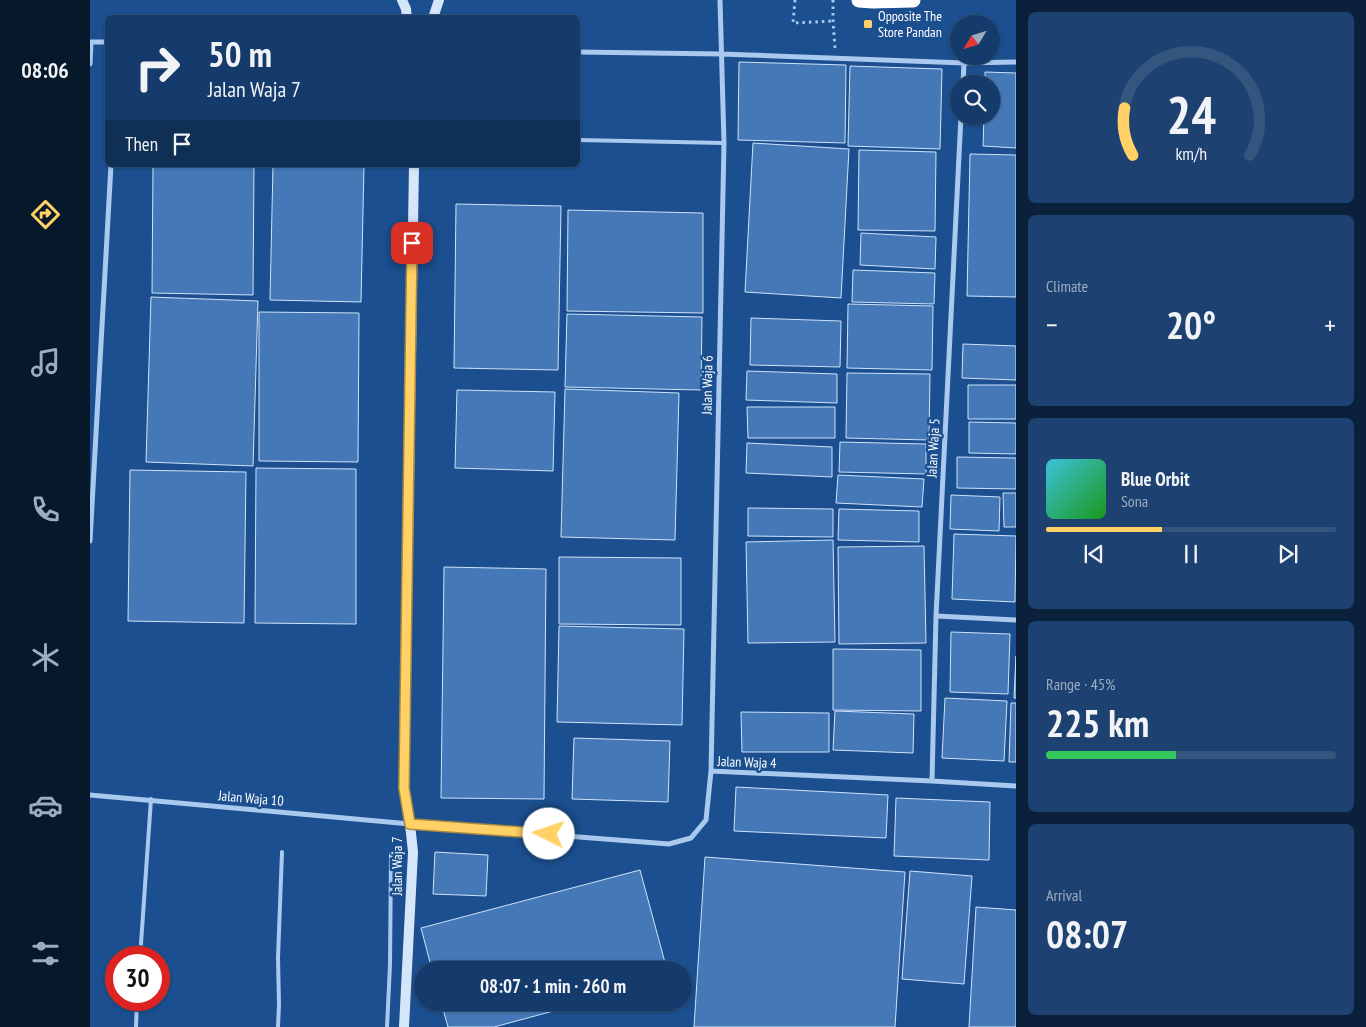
<!DOCTYPE html>
<meta charset="utf-8">
<style>
:root{--surface:#143b6b;--page:#1d4271;--text:#f1f3f6;--muted:#9dadc1;--line:#33557e;--accent:#ffd166}
body{margin:0;font-family:"PT Sans Narrow",sans-serif;background:var(--page);color:var(--text);height:100vh;display:flex;flex-direction:column;font-size:19px;white-space:nowrap}
*{box-sizing:border-box;margin:0}
p{font-size:16px;color:var(--muted)}
.icon{flex:none;width:28px;height:28px;fill:none;stroke:currentColor;stroke-width:2;stroke-linecap:round;stroke-linejoin:round}
.map{position:relative;flex:1;overflow:hidden}
.drawer{display:flex;flex-direction:column;gap:12px;padding:12px;background:#0b203b;width:350px}
.drawer>*{flex:none}
.top-card{position:absolute;left:15px;top:15px;width:475px;height:152px;border-radius:8px;box-shadow:0 1px 4px #0004,0 0 0 1px var(--line);background:#143b6b;color:var(--text);overflow:hidden}
.needle{width:32px;rotate:232deg}
.tools{position:absolute;left:860px;top:15px;display:grid;gap:10px}
.tools a{display:grid;place-items:center;width:50px;height:50px;border-radius:50%;background:var(--surface);box-shadow:0 1px 4px #0004,0 0 0 1px var(--line);font-size:25px}
.speed{position:absolute;left:15px;top:946px;display:flex;gap:10px;font-size:25px;font-weight:700;text-align:center}
.speed>*{display:grid;place-content:center;width:65px;height:65px;border-radius:50%;background:var(--surface);box-shadow:0 1px 4px #0004,0 0 0 1px var(--line);line-height:1}
.speed .limit{border:8px solid #d22;background:#fff;color:#111}
.pin{position:absolute;display:grid;place-items:center;width:42px;height:42px;color:#fff;margin:-21px;border-radius:10px;box-shadow:0 2px 8px #0006}
.me{position:absolute;width:55px;margin:-28px;rotate:274deg;stroke-linejoin:round;filter:drop-shadow(0 0 4px #0008)}
.turn{display:flex;align-items:center;gap:18px;height:105px;padding:0 20px;font-size:22px}
.turn .icon{width:65px;height:65px;stroke-width:2.5}
.turn b{display:block;font-size:35px;line-height:42px}
.then{display:flex;align-items:center;height:48px;padding:0 20px;background:#0003;gap:10px;font-size:19px}
.big{font-size:38px;font-weight:700;line-height:1.1}
.drawer .tile{flex:1;display:flex;flex-direction:column;justify-content:center;gap:8px;min-width:0;padding:0 18px;border-radius:8px;background:var(--page)}
.drawer .dial{align-items:center;gap:0}
.dial svg{height:130px;overflow:visible;fill:none;stroke:var(--line);stroke-width:7;stroke-linecap:round;text-anchor:middle}
.dial text{fill:var(--text);stroke:none}
.song{display:flex;align-items:center;gap:15px}
.cover{width:60px;height:60px;border-radius:8px;background:linear-gradient(135deg,hsl(190 70% 55%),hsl(120 70% 35%))}
.played{height:5px;border-radius:2px;background:linear-gradient(90deg,var(--accent) 40%,var(--line) 40%)}
.keys{display:flex;justify-content:space-around;direction:ltr}
.heat{display:flex;justify-content:space-between;align-items:center;font-size:28px;direction:ltr}
.charge{height:8px;border-radius:4px;background:linear-gradient(90deg,#34c759 45%,var(--line) 0)}
.trip{position:absolute;left:324px;top:961px;width:278px;height:50px;border-radius:25px;background:var(--surface);box-shadow:0 1px 4px #0004,0 0 0 1px var(--line);font-weight:700;line-height:50px;text-align:center}
main{display:flex;flex:1;min-height:0}
.menu{display:flex;flex-direction:column;width:90px;justify-content:space-around;align-items:center;background:#08182b;color:var(--muted)}
.menu .icon{width:35px;height:35px}
.menu .current{color:var(--accent)}
.menu b{font-size:22px;color:var(--text)}
.map>svg:first-child{display:block}
.building{fill:#4478b7;stroke:#cfe3fa}
.lines{fill:none;stroke-linecap:round;stroke-linejoin:round}
.path{stroke:#a9c9ee;stroke-width:3;stroke-dasharray:2.5 4;stroke-linecap:butt}
.lane{stroke:#a9c9ee;stroke-width:4}
.street{stroke:#a9c9ee;stroke-width:5}
.secondary{stroke:#d6e6fa;stroke-width:10}
.highway{stroke:#fff;stroke-width:15}
.route-casing{stroke:#a68842;stroke-width:12}
.route{stroke:#ffd166;stroke-width:9}
.poi-dot{fill:#ffd166;stroke:#1b4f8f;stroke-width:2}
.labels{text-anchor:middle;stroke-width:5;stroke-linejoin:round;paint-order:stroke}
.poi-label{font-size:14px;fill:#fff;stroke:#1b4f8f;text-anchor:start}
.street-label{font-size:14px;fill:#fff;stroke:#1b4f8f}
</style>
<main>
<nav class="menu">
<b>08:06</b>
<svg class="icon current" aria-label="directions" viewBox="0 0 24 24"><path d="M12 3l9 9-9 9-9-9zM9 14v-3h6M13 9l2 2-2 2"/></svg>
<svg class="icon" aria-label="music" viewBox="0 0 24 24"><path d="M9 18V5l10-2v13"/><circle cx="6" cy="18" r="3"/><circle cx="16" cy="16" r="3"/></svg>
<svg class="icon" aria-label="phone" viewBox="0 0 24 24"><path d="M5 4h4l2 5-3 2q2 4 5 5l2-3 5 2v4C11 20 4 13 5 4z"/></svg>
<svg class="icon" aria-label="climate" viewBox="0 0 24 24"><path d="M12 3v18M4 7l16 10M4 17L20 7"/></svg>
<svg class="icon" aria-label="car" viewBox="0 0 24 24"><path d="M5 17H2v-5l4-1 3-4h7l3 4 3 1v5h-3M9 17h6M6 11h13"/><circle cx="7" cy="17" r="2"/><circle cx="17" cy="17" r="2"/></svg>
<svg class="icon" aria-label="filters" viewBox="0 0 24 24"><path d="M4 7h16M4 17h16"/><circle cx="9" cy="7" r="2"/><circle cx="15" cy="17" r="2"/></svg>
</nav>
<div class="map">
<svg width="926" height="1027" viewBox="0 0 926 1027">
<rect width="100%" height="100%" fill="#1b4f8f"/>
<!-- building -->
<path class="building" d="M649,62L756,65L755,143L648,140Z
M760,66L852,69L850,149L758,146Z
M895,72L926,73V148L893,146L894,116H901V84H895Z
M663,143L759,149L751,298L655,292Z
M769,150L846,152L845,231L768,230Z
M880,154L926,155V297L877,296Z
M63,165H164L163,295L62,293Z
M183,165H274L271,302L180,300Z
M366,204L471,206L468,370L364,368Z
M478,210L613,213V313L477,311Z
M771,233L846,237L845,269L770,265Z
M763,270L845,273L844,304L762,302Z
M61,297L168,301L163,466L56,462Z
M758,304L843,306L842,370L757,368Z
M169,312L269,313L268,462L169,461Z
M477,314L612,317L611,390L475,387Z
M661,318L751,321L750,367L660,365Z
M873,344L926,346V380L872,378Z
M657,371L747,374V403L656,400Z
M757,373L840,374L839,440L756,438Z
M878,385H926V419H878Z
M475,389L589,393L585,540L471,537Z
M367,390L465,392L463,471L365,468Z
M657,407H745V438H658Z
M879,422L926,423V454L879,453Z
M750,442L836,444V474L749,472Z
M657,443L742,447V477L656,473Z
M867,457L926,458V489L867,488Z
M166,468L266,469V624L165,623Z
M40,470L156,472L154,623L38,621Z
M748,475L834,479L832,507L746,503Z
M913,493H926V527H914Z
M861,495L910,497L909,531L860,529Z
M658,508L743,509V537L658,536Z
M749,509L829,511V542L748,540Z
M864,534L926,536L925,602L862,599Z
M743,540L745,642L658,643L656,542Z
M834,546L836,643L749,644L748,547Z
M469,557L591,558V625L469,624Z
M354,567L456,569L454,799L351,798Z
M469,626L594,629L592,725L467,722Z
M861,632L920,634L918,694L860,692Z
M743,649L831,650V711L743,710Z
M926,656V698H924Z
M855,698L917,701L914,761L852,758Z
M921,703H926V762H919Z
M745,711L824,714L823,753L743,750Z
M651,712L739,713V752H652Z
M484,738L580,741L578,802L482,799Z
M646,787L798,795L796,838L644,831Z
M806,798L900,802L899,860L804,856Z
M345,852L398,855L396,896L343,894Z
M615,857L815,872L805,1027H604Z
M550,870L577,970H342L331,928Z
M820,871L882,876L874,984L812,979Z
M886,907L926,910V1027H879Z
M351,1002H497L404,1027H358Z"/>
<g class="lines">
<!-- path -->
<path class="path" d="M705,0L703,23L743,21
M743,0V21L745,48"/>
<!-- lane -->
<path class="lane" d="M488,140L634,143
M50,958L61,799
M46,1027L47,1000
M188,1027L189,1005L188,958L192,852
M297,1027L300,965L301,854"/>
<!-- street -->
<path class="street" d="M0,42H18
M488,52L631,54L874,63L926,62
M0,64L1,42
M873,84L874,63
M0,541L21,165
M846,616L926,620
M621,771L842,781L926,786
M842,781L846,616L871,116
M0,795L320,824L579,844L601,838L616,820L621,771L634,143L630,0"/>
<!-- secondary -->
<path class="secondary" d="M312,0L316,9L317,18
M343,18L349,0
M314,1027L323,852L320,824L314,788L324,165"/>
<!-- highway -->
<path class="highway" d="M769,0L783,1L823,0"/>
</g>
<g class="lines">
<!-- route casing -->
<g class="route-casing">
<path id="route" d="M322,243L314,788L320,824L459,834"/>
</g>
<!-- route -->
<use href="#route" class="route"/>
</g>
<!-- markers -->
<rect class="poi-dot" x="773" y="19" width="10" height="10" rx="2.5"/>
<g class="labels">
<!-- poi labels -->
<g class="poi-label">
<text x="788" y="21">Opposite The<tspan x="788" dy="16">Store Pandan</tspan></text>
</g>
<!-- street labels -->
<g class="street-label">
<text transform="translate(617 385) rotate(-89)" y="5">Jalan Waja 6</text>
<text transform="translate(843 448) rotate(-87)" y="5">Jalan Waja 5</text>
<text transform="translate(657 762) rotate(2)" y="5">Jalan Waja 4</text>
<text transform="translate(161 798) rotate(5)" y="5">Jalan Waja 10</text>
<text transform="translate(307 866) rotate(-90)" y="5">Jalan Waja 7</text>
</g>
</g>
</svg>
<div class="tools">
<a><svg class="needle" viewBox="-14 -14 28 28"><path d="M0-13l5 13h-10z" fill="#e53935"/><path d="M0 13l5-13h-10z" fill="#9dadc1"/></svg></a>
<a><svg class="icon" aria-label="search" viewBox="0 0 24 24"><circle cx="10" cy="10" r="6"/><path d="M15 15l6 6"/></svg></a>
</div>
<div class="speed"><div class="limit">30</div></div>
<div class="pin" style="left:322px;top:243px;background:#d93025"><svg class="icon" aria-label="arrive" viewBox="0 0 24 24"><path d="M6 21V4h12l-3 4 3 4H6"/></svg></div>
<svg class="me" style="left:459px;top:834px" viewBox="-20 -20 40 40"><circle r="19" fill="#fff"/><path d="M0-13L10 11 0 6-10 11z" fill="#ffd166"/></svg>
<div class="trip">08:07 · 1 min · 260 m</div>
<div class="top-card">
<div class="turn"><svg class="icon" aria-label="right" viewBox="0 0 24 24"><path d="M7 20v-9h11M14 6l5 5-5 5"/></svg><div><b>50 m</b>Jalan Waja 7</div></div>
<div class="then">Then<svg class="icon" aria-label="arrive" viewBox="0 0 24 24"><path d="M6 21V4h12l-3 4 3 4H6"/></svg></div>
</div>
</div>
<section class="drawer">
<div class="tile dial"><svg viewBox="0 0 100 80">
<path d="M14 69A42 42 0 1 1 86 69"/>
<path d="M14 69A42 42 0 0 1 9 40" stroke="#ffd166"/>
<text x="50" y="56" font-size="32" font-weight="700">24</text>
<text x="50" y="72" font-size="11">km/h</text>
</svg></div>
<div class="tile"><p>Climate</p>
<div class="heat"><a>−</a><b class="big">20°</b><a>+</a></div>
</div>
<div class="tile">
<div class="song"><i class="cover"></i><div><b>Blue Orbit</b><p>Sona</p></div></div>
<div class="played"></div>
<div class="keys"><svg class="icon" aria-label="previous" viewBox="0 0 24 24"><path d="M18 5L8 12l10 7zM5 5v14"/></svg><svg class="icon" aria-label="pause" viewBox="0 0 24 24"><path d="M8 5v14M16 5v14"/></svg><svg class="icon" aria-label="next" viewBox="0 0 24 24"><path d="M6 5l10 7-10 7zM19 5v14"/></svg></div>
</div>
<div class="tile"><p>Range · 45%</p><b class="big">225 km</b><div class="charge"></div></div>
<div class="tile"><p>Arrival</p><b class="big">08:07</b></div>
</section>
</main>
